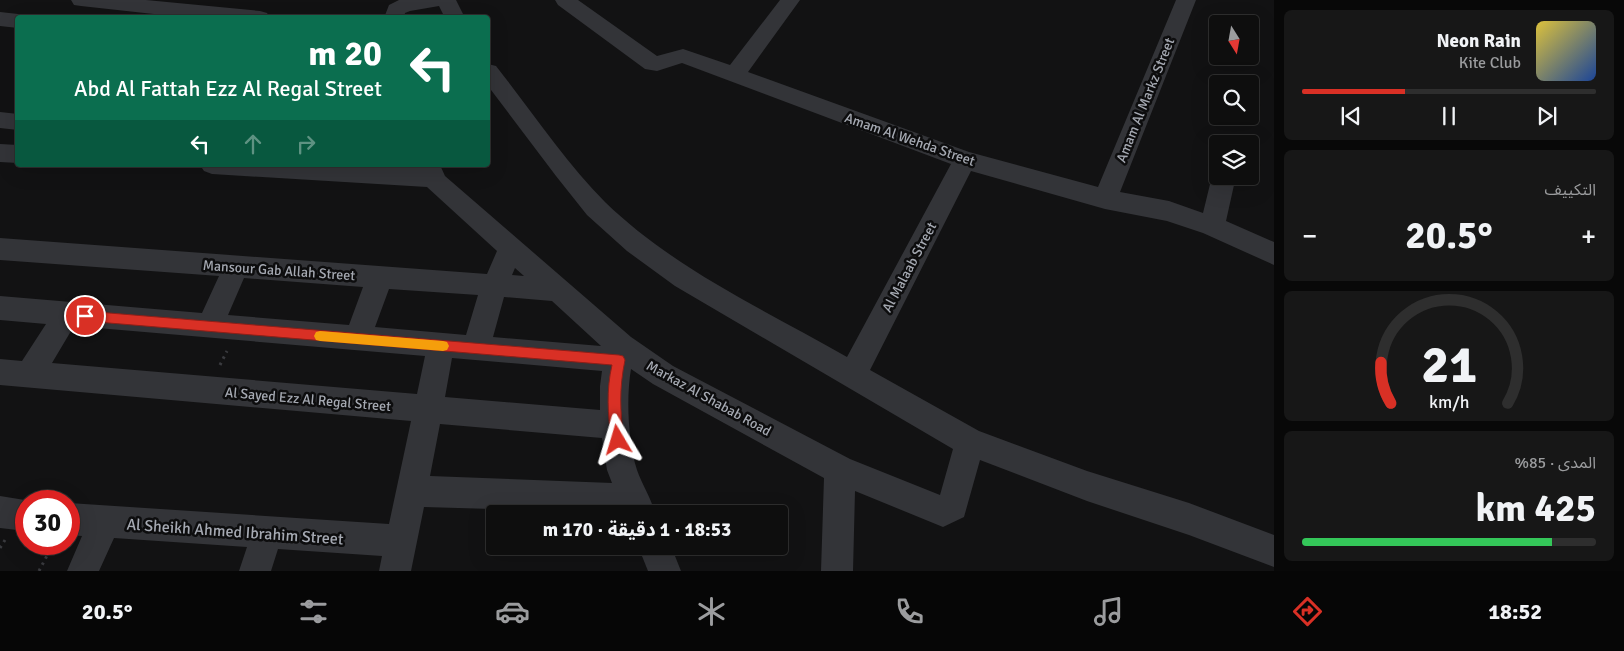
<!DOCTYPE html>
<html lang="ar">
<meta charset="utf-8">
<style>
:root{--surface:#0e0e0e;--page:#171717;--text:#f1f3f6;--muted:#9b9c9e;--line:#2e2e2e;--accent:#d93025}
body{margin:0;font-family:Signika,"Noto Sans Arabic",sans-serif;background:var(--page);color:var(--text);direction:rtl;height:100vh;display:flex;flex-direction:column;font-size:19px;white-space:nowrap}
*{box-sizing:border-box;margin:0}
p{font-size:16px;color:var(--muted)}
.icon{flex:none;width:28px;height:28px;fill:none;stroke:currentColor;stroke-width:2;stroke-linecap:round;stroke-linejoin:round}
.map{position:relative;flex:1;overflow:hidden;direction:ltr}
.drawer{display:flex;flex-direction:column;gap:10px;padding:10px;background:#080808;width:350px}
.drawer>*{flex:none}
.hud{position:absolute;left:15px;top:15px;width:475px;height:152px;border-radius:5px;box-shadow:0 5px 20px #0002,0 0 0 1px var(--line);direction:rtl;background:#0b6e4f;color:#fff;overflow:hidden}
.needle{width:32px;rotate:169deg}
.buttons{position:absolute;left:1209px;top:15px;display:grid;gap:10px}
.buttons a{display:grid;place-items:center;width:50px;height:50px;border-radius:5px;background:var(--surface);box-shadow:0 5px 20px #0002,0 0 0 1px var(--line);font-size:25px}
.speed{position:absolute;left:15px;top:490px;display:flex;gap:10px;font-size:25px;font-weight:700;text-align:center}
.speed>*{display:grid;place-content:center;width:65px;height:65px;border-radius:50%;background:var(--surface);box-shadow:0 5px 20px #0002,0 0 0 1px var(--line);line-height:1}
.speed .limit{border:8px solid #d22;background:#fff;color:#111}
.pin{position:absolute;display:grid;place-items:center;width:42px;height:42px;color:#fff;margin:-21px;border:2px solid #fff;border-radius:50%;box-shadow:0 1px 5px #0007}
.me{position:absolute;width:55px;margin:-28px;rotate:353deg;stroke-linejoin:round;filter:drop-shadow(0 0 4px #0008)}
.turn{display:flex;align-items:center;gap:18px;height:105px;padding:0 25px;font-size:22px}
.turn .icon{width:65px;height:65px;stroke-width:2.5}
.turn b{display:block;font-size:35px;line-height:42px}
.lanes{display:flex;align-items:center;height:48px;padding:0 25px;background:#0003;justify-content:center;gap:25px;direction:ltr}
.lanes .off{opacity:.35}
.big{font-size:38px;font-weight:700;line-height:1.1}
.drawer .card{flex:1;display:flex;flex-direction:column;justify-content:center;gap:8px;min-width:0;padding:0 18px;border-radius:8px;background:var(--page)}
.drawer .dial{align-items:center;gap:0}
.dial svg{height:130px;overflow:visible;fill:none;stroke:var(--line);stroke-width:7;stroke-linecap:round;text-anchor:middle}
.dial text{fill:var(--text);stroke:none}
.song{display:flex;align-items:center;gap:15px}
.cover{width:60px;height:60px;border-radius:8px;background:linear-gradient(135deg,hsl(50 70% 55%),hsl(220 70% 35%))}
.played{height:5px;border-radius:2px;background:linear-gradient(90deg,var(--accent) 35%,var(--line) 35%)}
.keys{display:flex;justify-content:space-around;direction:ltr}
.heat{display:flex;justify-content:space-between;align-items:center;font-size:28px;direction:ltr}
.charge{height:8px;border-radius:4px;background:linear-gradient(90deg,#34c759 85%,var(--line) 0)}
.trip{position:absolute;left:486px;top:505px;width:302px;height:50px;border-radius:5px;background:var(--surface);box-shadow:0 5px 20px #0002,0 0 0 1px var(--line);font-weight:700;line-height:50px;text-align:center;direction:rtl}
.tab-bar{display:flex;height:80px;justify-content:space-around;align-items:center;background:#060606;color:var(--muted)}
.tab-bar .icon{width:35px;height:35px}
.tab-bar .active{color:var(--accent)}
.tab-bar b{font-size:22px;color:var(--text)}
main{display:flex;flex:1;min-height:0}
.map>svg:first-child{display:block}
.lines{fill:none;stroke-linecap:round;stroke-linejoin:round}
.path{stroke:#3a3b3f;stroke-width:3;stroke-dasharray:2.5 4.5;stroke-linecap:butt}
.minor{fill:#333438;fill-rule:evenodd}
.route{fill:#d93025;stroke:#8d1f18}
.slow{fill:#f59e0b}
.labels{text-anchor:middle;stroke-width:5;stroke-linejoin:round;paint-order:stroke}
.street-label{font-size:14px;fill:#a5a9b2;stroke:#0d0d0e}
.near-street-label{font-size:16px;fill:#a5a9b2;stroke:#0d0d0e}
</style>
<main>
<section class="drawer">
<div class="card">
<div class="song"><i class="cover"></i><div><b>Neon Rain</b><p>Kite Club</p></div></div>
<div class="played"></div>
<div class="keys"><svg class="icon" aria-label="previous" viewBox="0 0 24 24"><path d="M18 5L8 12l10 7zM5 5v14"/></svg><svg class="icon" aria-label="pause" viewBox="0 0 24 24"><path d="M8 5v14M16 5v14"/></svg><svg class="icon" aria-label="next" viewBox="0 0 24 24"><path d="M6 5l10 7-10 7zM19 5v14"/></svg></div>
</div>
<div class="card"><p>التكييف</p>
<div class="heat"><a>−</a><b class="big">20.5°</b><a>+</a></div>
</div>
<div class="card dial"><svg viewBox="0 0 100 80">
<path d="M14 69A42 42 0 1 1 86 69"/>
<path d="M14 69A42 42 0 0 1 8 44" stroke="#d93025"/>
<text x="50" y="56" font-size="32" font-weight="700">21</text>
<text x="50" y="72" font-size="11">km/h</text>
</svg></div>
<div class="card"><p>المدى · 85%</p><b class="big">425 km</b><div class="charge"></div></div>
</section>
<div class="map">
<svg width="1274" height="571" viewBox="0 0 1274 571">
<rect width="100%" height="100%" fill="#121213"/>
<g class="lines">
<!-- path -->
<path class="path" d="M220,365L227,351
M0,548L5,540
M39,571L53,544"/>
<!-- minor -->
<path class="minor" d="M71,0H146L260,11L267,13L270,18H190L81,6L74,5Z
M399,0H456L465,18H445L439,6L410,11L405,13L404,18H384L389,5Z
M555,0H578L657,56L683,49L730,65L780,0H800L748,72L969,152L1098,187L1176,0H1196L1120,192L1169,201L1203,213L1212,176L1216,169H1218V176H1236L1226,221L1274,242V265L1203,233L1167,221L1105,209L971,171L870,370L979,431L1087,471L1189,503L1274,535V567L1189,535L1087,501L980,460L964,517L943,527L855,491L853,571H821L824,478L653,384L631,369C626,398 628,442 637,470C642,485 652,499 655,514L424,507L411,571H379L382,556L278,549L271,571H239L247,547L114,538L99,571H67L82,536L69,535V503L389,524L411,421L0,385V359L22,361L46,324L0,320V296L202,313L219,276L0,260V238L487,274L497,251L427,187L212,174L204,171L200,165H368L418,168L416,165H440L445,176L631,337L673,366L850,459L940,495L953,449L675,286L627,251L587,215L556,176L488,86V64L496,66C530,109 566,163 605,202C674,269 765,310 847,357L951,164L682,63L657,71L645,69L558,5ZM515,268L524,276L512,275ZM244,278L363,287L349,325L228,315ZM389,289L478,295L466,335L375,327ZM504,297L552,301L601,346L493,337ZM74,326L425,356L417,394L52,363ZM452,358L602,371L600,386V410L445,397ZM440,424L602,438L607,470L612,483L430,476Z
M0,12L18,14L26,18H18V28L0,26Z
M0,112L18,114V130L0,128Z
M0,144L18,145V163L0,162Z
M0,496L31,501H26V531L0,528Z
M638,546H671L681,571H648Z"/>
</g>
<!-- route -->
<path class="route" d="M85,311L619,355L623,356L625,360C619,389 620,411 624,440L622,445L618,447L613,445L611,440C608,414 606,391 612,365L85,321L81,320L79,316L81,312Z"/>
<!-- slow -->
<path class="slow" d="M320,331L443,341L447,342L449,346L447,350L443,351L320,341L316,340L314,336L316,332Z"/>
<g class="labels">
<!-- street labels -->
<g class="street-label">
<text transform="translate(1145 100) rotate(-68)" y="5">Amam Al Markz Street</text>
<text transform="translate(910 139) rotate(19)" y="5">Amam Al Wehda Street</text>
<text transform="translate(909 267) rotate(-62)" y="5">Al Malaab Street</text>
<text transform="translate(279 270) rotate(4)" y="5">Mansour Gab Allah Street</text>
<text transform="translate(709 398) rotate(29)" y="5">Markaz Al Shabab Road</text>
<text transform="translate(308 399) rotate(5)" y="5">Al Sayed Ezz Al Regal Street</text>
</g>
<!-- near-street labels -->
<g class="near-street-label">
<text transform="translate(235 531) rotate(4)" y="6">Al Sheikh Ahmed Ibrahim Street</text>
</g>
</g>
</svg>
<div class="buttons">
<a><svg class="needle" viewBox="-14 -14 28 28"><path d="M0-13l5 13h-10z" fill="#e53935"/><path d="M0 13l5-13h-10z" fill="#9b9c9e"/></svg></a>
<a><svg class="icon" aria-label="search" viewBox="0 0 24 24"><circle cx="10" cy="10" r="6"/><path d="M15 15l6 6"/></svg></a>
<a><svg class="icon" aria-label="layers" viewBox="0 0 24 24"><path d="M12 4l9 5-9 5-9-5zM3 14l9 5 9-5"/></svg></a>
</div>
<div class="speed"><div class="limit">30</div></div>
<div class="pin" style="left:85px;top:316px;background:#d93025"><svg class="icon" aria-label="arrive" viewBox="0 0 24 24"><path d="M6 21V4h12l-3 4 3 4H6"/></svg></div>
<svg class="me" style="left:618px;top:440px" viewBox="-20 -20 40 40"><path d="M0-17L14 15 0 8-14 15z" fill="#d93025" stroke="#fff" stroke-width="4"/></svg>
<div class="trip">18:53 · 1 دقيقة · 170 m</div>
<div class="hud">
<div class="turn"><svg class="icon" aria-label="left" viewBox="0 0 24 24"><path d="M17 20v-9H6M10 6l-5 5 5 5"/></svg><div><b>20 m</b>Abd Al Fattah Ezz Al Regal Street</div></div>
<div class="lanes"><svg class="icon" aria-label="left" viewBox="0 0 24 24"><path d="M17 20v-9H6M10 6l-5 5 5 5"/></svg><svg class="icon off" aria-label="ahead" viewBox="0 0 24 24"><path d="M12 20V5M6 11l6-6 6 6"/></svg><svg class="icon off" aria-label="right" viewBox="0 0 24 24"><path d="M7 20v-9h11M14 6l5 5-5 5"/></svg></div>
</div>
</div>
</main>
<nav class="tab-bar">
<b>18:52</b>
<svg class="icon active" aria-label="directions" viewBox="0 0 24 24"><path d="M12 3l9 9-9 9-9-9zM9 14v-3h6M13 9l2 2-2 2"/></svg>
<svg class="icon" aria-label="music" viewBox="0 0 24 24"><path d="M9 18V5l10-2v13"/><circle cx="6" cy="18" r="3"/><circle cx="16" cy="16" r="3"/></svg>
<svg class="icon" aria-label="phone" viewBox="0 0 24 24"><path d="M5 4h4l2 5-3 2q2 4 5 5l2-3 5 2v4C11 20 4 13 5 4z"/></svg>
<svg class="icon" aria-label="climate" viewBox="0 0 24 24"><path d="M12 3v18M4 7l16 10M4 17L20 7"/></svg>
<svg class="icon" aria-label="car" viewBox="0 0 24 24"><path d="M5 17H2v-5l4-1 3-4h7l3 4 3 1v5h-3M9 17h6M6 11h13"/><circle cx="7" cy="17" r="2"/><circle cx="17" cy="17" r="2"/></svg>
<svg class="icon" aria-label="filters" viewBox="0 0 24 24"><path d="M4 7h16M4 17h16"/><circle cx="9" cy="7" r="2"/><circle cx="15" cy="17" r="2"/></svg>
<b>20.5°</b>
</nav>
